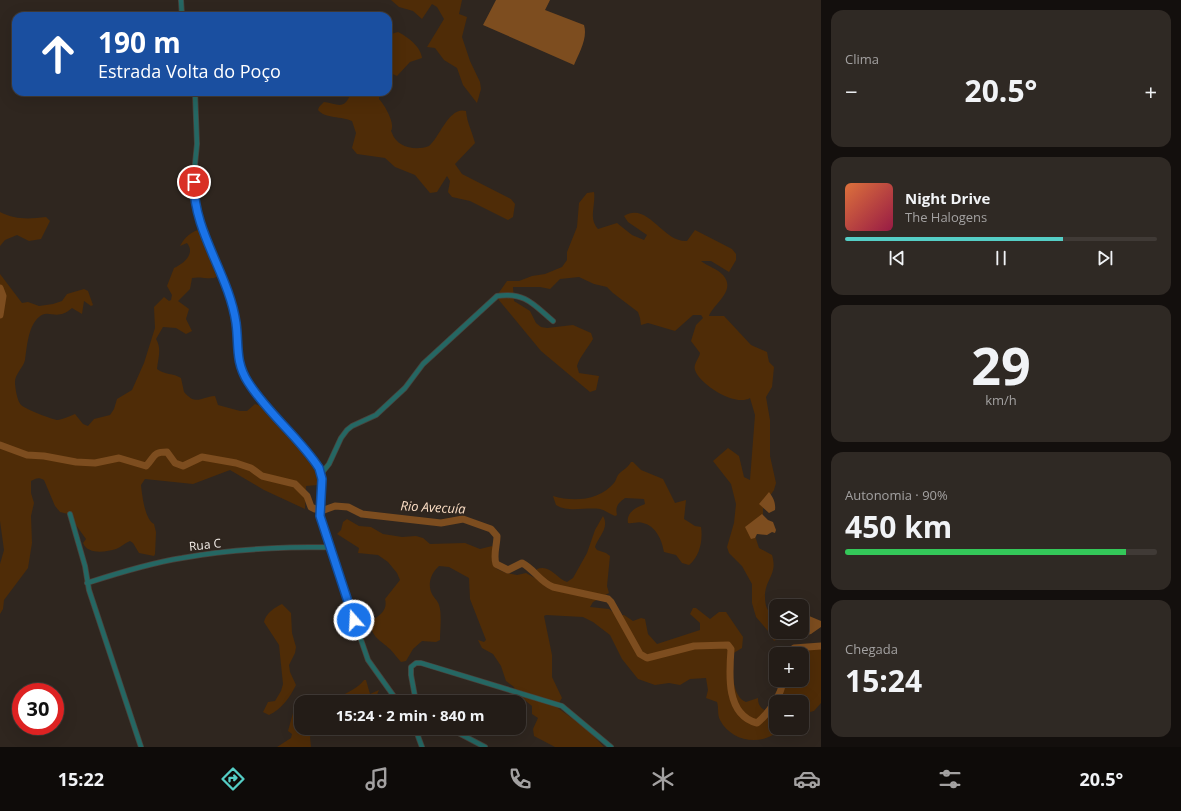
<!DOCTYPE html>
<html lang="pt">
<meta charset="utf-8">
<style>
:root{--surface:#231c17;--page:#2f2924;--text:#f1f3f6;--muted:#a3a1a1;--line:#403a36;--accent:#55cec6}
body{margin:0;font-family:"Open Sans",sans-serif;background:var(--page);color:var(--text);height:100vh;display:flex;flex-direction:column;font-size:15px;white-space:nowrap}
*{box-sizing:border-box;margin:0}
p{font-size:13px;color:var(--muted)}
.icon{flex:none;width:22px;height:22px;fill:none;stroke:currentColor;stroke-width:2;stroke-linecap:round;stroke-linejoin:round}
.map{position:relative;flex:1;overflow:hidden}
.details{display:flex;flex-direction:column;gap:10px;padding:10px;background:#130f0d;width:360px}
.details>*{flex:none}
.guide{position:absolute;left:12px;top:12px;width:380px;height:84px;border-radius:12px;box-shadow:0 4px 16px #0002,0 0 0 1px var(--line);background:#1a4fa0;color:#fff;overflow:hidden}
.fabs{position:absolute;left:769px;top:599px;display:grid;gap:8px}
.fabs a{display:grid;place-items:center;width:40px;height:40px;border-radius:8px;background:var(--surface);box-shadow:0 4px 16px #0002,0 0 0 1px var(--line);font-size:20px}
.speed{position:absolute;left:12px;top:683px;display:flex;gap:8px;font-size:20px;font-weight:700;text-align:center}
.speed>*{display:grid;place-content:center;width:52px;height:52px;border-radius:50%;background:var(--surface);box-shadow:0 4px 16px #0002,0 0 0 1px var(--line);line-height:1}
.speed .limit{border:6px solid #d22;background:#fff;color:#111}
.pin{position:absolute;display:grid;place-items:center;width:34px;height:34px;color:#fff;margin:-17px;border:2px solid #fff;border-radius:50%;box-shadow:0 1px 4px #0007}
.me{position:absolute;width:44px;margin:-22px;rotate:341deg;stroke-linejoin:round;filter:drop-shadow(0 0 3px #0008)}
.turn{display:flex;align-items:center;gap:14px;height:84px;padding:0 20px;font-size:18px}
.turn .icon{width:52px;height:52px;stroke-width:2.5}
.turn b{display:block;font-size:28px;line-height:34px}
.big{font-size:30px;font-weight:700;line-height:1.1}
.details .tile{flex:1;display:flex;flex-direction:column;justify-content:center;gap:6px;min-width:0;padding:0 14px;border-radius:12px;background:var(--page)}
.details .dial{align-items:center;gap:0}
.dial b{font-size:52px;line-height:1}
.song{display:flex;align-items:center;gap:12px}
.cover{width:48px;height:48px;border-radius:6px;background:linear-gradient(135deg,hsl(20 70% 55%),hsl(340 70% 35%))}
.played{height:4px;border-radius:2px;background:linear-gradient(90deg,var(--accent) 70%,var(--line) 70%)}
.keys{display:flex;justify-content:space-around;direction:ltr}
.heat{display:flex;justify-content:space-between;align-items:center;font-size:22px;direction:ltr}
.charge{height:6px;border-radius:3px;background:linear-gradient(90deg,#34c759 90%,var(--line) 0)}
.trip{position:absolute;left:294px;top:695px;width:232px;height:40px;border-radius:12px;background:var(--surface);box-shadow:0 4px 16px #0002,0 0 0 1px var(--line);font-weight:700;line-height:40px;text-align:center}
.tab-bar{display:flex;height:64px;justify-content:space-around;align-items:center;background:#0e0b09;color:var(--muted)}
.tab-bar .icon{width:28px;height:28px}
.tab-bar .current{color:var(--accent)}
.tab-bar b{font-size:18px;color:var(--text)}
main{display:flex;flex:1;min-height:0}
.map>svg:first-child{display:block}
.green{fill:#4f2c07}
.water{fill:#7d4d1f}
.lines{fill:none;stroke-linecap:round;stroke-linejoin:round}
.river{stroke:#7d4d1f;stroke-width:7}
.minor-casing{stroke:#4a423b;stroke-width:6}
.minor{stroke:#256763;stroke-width:4.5}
.route-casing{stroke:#114b97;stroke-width:10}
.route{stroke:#1a73e8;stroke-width:7}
.labels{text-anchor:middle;stroke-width:4;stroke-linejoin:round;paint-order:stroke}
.street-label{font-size:12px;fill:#f3ede8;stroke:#2f261f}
.water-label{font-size:13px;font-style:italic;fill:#fcdec5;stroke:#2f261f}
</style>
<main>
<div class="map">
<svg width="821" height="747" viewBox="0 0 821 747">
<rect width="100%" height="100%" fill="#2f261f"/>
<!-- green -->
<path class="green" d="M391,0H462L459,14L467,17L462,37L470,61L480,82L481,89L477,103L463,85L457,68L444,60L435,48L427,47L444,19L437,7L432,4L422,19L413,11L399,7Z
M398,32C408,37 421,47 422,58L410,62L397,76L388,72V38L391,34Z
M351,92H379V99C384,104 393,120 392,127C392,132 390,129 392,133C397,148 416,151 429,146C440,137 449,106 466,111C467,123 472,131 475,143L455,164L462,174L511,199L515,204L513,217L508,220L470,201L452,197L448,192L450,181L447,176L437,192L430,193L415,175L395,167L385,158L357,154L352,148L356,133L352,121C342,116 325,119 318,110L319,107L324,102C338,104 345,111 351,92Z
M594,192C596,205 588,218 598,229L617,223L632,235L644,240L647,235L628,222L624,216C648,201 663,243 687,241L695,230L732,249L736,254V260L729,272L711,261H701C707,266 718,269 723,275C737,291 713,304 709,316H724L751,345L767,352L769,362L774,367L772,387L766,397L770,420V456L776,483L774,490L763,506V519L755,536L759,548L772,555C778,575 765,578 765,597C765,613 773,613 776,622C777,625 776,629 776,632H781V637L774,641L768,631L756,617L752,603V584L742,566L729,553L727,547L734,523L736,504L731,484L713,461L728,448L739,456L744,477L750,480L755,415L750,398C736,407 700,385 695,370C693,364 699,359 700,353L691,341L696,325L703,318L701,315H693L675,331L648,323L641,325L640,318L638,312L613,293L607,287L594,284L579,277L560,279L550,289L540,287H513L514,301L530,311L536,323L541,327L547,328L573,325L591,333L593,339C588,348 580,356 577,366L579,373L599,376L596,390L590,392L541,351L498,299V294L507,281H519L532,276L545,274L562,267L567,260V252L577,227L579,203L587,193Z
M0,212C16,220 29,219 46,217L50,221L41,239L29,241L17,235L5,240L0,246Z
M202,229L216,267L217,277C210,280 200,276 192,278L190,289L178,301L189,309L186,319L192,331L186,334L176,328L163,327L156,339C162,349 158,358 157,369C165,375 173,373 181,378L184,392C196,406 201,397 215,396L218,405L240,411H247L255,404L261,406L309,459L316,470L318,485L306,486L305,509L264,490L230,470L193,484L145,479L141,485C142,495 145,520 154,524L156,532L155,554L154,556L139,553L133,543L130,541C125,543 121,547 116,549C106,552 88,555 83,543L86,539L68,514L60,512L55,506L44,480C39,477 36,478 31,481V493L34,503L31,516L32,543L28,568L4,600L3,609L0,614V564L4,550L0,521V274L22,303L28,302L39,306L53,304L62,301L67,294L84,289L88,291L93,305L91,306L84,301L82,314L72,308C57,322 48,308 39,317C28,326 27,347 25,360C23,368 15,374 15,382C15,387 17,401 21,405C25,409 53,420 58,420C63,419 70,416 75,414L83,424L88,426L94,419L110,415L114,409L117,399L132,390L144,363L155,328L154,307L164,297L169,301L171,300L172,295L167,286L174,268C183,264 196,254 187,243L180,246C185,237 191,231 202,229Z
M631,462H633L641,470L663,479L675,503L686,500L684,519L695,526L701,527C703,540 700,556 689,565L682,563L676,555L664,552C662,540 656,526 643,523C638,521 633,524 628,523C626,512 637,507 645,504L644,499L625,498C618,503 615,507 617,515L615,516C610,514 605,510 600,509C585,507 569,513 556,505L553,496C573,502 599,501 614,483C616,481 616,478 618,475C622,470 628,468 631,462Z
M603,516C610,528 598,537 595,547L597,550L606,553L610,556L607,586L609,593L593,602L590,607L609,609L618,616L624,615L633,621L641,618L645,619L648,634L657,644L700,630V623L690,614L693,608H696L710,619L719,612H726L743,637L742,648L732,654L730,659C733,671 732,697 746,702L758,698C758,706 761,708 767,712L786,680H802V654H798L802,647L809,644L821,645V703L814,711L802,714V702H776V728H781C764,747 732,743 720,720C717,714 719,708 717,702L706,698L708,690L706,678L690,679L680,685L669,683L655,685L638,679L622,659L610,635L593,622L583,617L546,615L544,616L552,655V677L562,698L557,706L558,708L588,730L604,747H555L534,736L533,729L538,718L532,714V706L516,693L514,687L506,681L501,666L493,654L482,648L478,640L484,642L486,640L470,599L469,578L449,567L439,566C431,573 427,584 432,594C434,598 438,601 439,605C442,613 440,631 440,640L436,642L422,641L413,649L406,661L401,662C397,658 394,653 390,649C380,640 371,637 370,621C380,616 388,610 385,599L400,580L397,573L388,562L378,555L358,553L359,548L337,534L341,530L343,522L347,519L359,526L371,527L383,534L402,537L416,536L423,538L430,544L465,543L480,549L492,546L495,550L494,564L497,569L506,573L517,575L526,573L535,578L537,569C550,564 556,578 567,582L573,578L587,553L595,530Z
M282,604L291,613L292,633L296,647L295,653L289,665L290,672L296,685C290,697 282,709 269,715L263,712L268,702L275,701L281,691L283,684L279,645L264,622C266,613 274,608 282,604Z
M364,680H366L370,694L379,690L374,702H331C342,694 357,690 364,680Z
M301,706V728H315L310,737L311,747H277L291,738L292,734L288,731L293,713Z"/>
<!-- water -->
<path class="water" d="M496,0H550L545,10L584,25C588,38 579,53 574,65L483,25Z
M769,492C773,497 776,503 775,510L769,513L759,504Z
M762,514L768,520L773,522L776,530L775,533L772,532L767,535L757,534L755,538L751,539L745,527Z
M802,613L821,621V627L811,634L793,639L789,632H802Z"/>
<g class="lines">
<!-- river -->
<path class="river" d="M0,288L3,296L0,315
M0,445L27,455L44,456L76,462L95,463L119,458L146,466C155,457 152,452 167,452L175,463L183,466L202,457L236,463L251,468L262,476L295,484L307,496L311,507L315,509L324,510L335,506L348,507L362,514L441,523L463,519L491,529L497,536C497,545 493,555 496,564L508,570L522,563C534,569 540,582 553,587L608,599L611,602L640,654L647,658L694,646L728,645L731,649C729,675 726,715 757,723C768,714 782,695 783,680
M790,654L794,648L821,646"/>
<!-- minor casing -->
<g class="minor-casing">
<path id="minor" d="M181,0L182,16
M195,92L197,144L194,174L195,204L233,310L239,365L257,395L319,468L322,479L320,515L340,579L368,660L398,702
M321,474L329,464L341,438L347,430L352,426L376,415L405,388L423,364L497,296C525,292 533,304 553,321
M70,514L85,566L89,590L141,747
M87,583C118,573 150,563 182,558C230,549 280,547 329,547
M416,702L411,675V667L416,663H421L562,706L611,747
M415,728L422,747
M449,728L485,747"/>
</g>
<!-- minor -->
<use href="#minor" class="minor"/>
</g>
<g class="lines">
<!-- route casing -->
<g class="route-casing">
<path id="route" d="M194,182C193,232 229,274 236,323C239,345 235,362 248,382C268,414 299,437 319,468L322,479L320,516L354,620"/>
</g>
<!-- route -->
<use href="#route" class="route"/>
</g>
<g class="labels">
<!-- street labels -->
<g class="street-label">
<text transform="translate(205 545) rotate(-6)" y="4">Rua C</text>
</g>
<!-- water labels -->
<g class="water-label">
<text transform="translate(433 507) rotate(3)" y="5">Rio Avecuía</text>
</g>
</g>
</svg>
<div class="fabs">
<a><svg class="icon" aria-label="layers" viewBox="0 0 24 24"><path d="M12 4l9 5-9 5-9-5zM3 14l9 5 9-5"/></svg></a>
<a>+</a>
<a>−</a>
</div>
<div class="speed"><div class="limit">30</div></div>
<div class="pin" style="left:194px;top:182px;background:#d93025"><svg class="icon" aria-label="arrive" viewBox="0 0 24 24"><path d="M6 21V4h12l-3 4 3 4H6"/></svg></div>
<svg class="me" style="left:354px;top:620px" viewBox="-20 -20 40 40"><circle r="17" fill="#1a73e8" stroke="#fff" stroke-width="3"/><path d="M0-11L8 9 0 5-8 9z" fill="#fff"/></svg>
<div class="trip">15:24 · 2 min · 840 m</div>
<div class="guide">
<div class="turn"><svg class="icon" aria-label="ahead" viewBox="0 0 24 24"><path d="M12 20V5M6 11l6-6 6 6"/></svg><div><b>190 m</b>Estrada Volta do Poço</div></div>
</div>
</div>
<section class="details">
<div class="tile"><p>Clima</p>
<div class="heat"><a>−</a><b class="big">20.5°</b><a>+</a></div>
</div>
<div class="tile">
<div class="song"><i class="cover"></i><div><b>Night Drive</b><p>The Halogens</p></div></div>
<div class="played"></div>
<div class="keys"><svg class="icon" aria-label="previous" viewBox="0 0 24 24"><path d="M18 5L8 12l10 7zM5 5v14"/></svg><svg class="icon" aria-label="pause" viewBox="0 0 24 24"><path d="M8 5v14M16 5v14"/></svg><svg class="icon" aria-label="next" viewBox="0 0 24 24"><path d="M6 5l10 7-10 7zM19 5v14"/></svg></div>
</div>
<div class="tile dial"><b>29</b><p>km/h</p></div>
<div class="tile"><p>Autonomia · 90%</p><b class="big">450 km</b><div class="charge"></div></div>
<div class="tile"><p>Chegada</p><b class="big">15:24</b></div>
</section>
</main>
<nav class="tab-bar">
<b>15:22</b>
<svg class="icon current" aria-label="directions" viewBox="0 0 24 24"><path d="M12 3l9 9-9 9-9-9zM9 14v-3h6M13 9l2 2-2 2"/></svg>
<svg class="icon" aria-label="music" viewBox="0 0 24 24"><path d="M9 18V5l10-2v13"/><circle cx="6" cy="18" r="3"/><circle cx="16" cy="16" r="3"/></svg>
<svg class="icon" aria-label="phone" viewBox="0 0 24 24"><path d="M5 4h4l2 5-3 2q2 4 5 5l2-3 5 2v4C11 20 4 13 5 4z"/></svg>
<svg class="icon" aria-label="climate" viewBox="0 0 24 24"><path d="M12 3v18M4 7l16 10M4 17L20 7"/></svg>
<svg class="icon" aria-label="car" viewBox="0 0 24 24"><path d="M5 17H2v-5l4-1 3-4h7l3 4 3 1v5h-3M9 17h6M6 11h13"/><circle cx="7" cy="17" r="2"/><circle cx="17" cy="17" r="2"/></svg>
<svg class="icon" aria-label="filters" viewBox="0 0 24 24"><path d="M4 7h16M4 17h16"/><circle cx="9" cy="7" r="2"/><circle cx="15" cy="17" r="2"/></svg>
<b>20.5°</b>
</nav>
